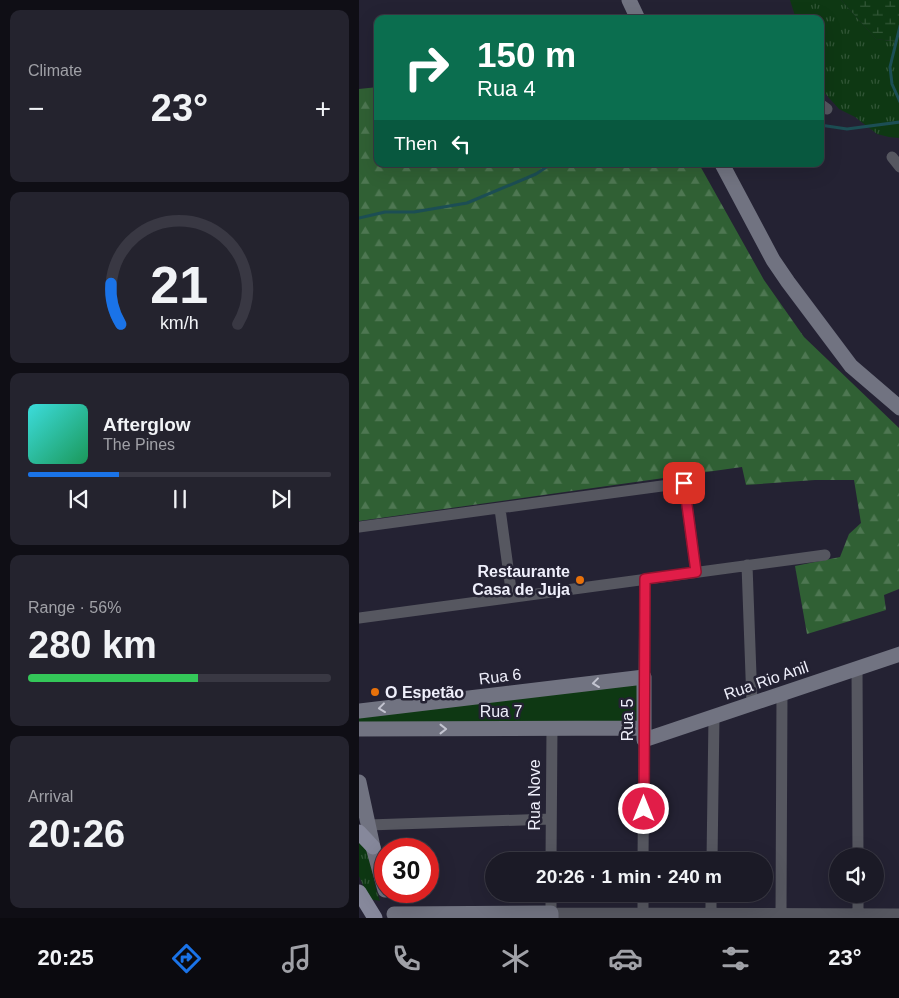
<!DOCTYPE html>
<meta charset="utf-8">
<style>
:root{--surface:#1b1a26;--page:#24232e;--text:#f1f3f6;--muted:#a0a1a7;--line:#393843;--accent:#1a73e8}
body{margin:0;font-family:Helvetica,sans-serif;background:var(--page);color:var(--text);height:100vh;display:flex;flex-direction:column;font-size:19px;white-space:nowrap}
*{box-sizing:border-box;margin:0}
p{font-size:16px;color:var(--muted)}
.icon{flex:none;width:28px;height:28px;fill:none;stroke:currentColor;stroke-width:2;stroke-linecap:round;stroke-linejoin:round}
.map{position:relative;flex:1;overflow:hidden}
.panel{display:flex;flex-direction:column;gap:10px;padding:10px;background:#0f0e15;width:359px}
.panel>*{flex:none}
.top-card{position:absolute;left:15px;top:15px;width:450px;height:152px;border-radius:10px;box-shadow:0 5px 20px #0002,0 0 0 1px var(--line);background:#0b6e4f;color:#fff;overflow:hidden}
.buttons{position:absolute;left:470px;top:848px;display:grid;gap:10px}
.buttons a{display:grid;place-items:center;width:55px;height:55px;border-radius:50%;background:var(--surface);box-shadow:0 5px 20px #0002,0 0 0 1px var(--line);font-size:25px}
.speed{position:absolute;left:15px;top:838px;display:flex;gap:10px;font-size:25px;font-weight:700;text-align:center}
.speed>*{display:grid;place-content:center;width:65px;height:65px;border-radius:50%;background:var(--surface);box-shadow:0 5px 20px #0002,0 0 0 1px var(--line);line-height:1}
.speed .limit{border:8px solid #d22;background:#fff;color:#111}
.pin{position:absolute;display:grid;place-items:center;width:42px;height:42px;color:#fff;margin:-21px;border-radius:10px;box-shadow:0 2px 8px #0006}
.me{position:absolute;width:55px;margin:-28px;rotate:0deg;stroke-linejoin:round;filter:drop-shadow(0 0 4px #0008)}
.turn{display:flex;align-items:center;gap:18px;height:105px;padding:0 20px;font-size:22px}
.turn .icon{width:65px;height:65px;stroke-width:2.5}
.turn b{display:block;font-size:35px;line-height:42px}
.then{display:flex;align-items:center;height:48px;padding:0 20px;background:#0003;gap:10px;font-size:19px}
.big{font-size:38px;font-weight:600;line-height:1.1}
.panel .card{flex:1;display:flex;flex-direction:column;justify-content:center;gap:8px;min-width:0;padding:0 18px;border-radius:10px;background:var(--page)}
.panel .dial{align-items:center;gap:0}
.dial svg{height:130px;overflow:visible;fill:none;stroke:var(--line);stroke-width:7;stroke-linecap:round;text-anchor:middle}
.dial text{fill:var(--text);stroke:none}
.song{display:flex;align-items:center;gap:15px}
.cover{width:60px;height:60px;border-radius:8px;background:linear-gradient(135deg,hsl(180 70% 55%),hsl(150 70% 35%))}
.played{height:5px;border-radius:2px;background:linear-gradient(90deg,var(--accent) 30%,var(--line) 30%)}
.keys{display:flex;justify-content:space-around;direction:ltr}
.heat{display:flex;justify-content:space-between;align-items:center;font-size:28px;direction:ltr}
.charge{height:8px;border-radius:4px;background:linear-gradient(90deg,#34c759 56%,var(--line) 0)}
.trip{position:absolute;left:126px;top:852px;width:288px;height:50px;border-radius:25px;background:var(--surface);box-shadow:0 5px 20px #0002,0 0 0 1px var(--line);font-weight:600;line-height:50px;text-align:center}
.menu{display:flex;height:80px;justify-content:space-around;align-items:center;background:#0b0a0f;color:var(--muted)}
.menu .icon{width:35px;height:35px}
.menu .on{color:var(--accent)}
.menu b{font-size:22px;color:var(--text)}
main{display:flex;flex:1;min-height:0}
.map>svg:first-child{display:block}
.grass{fill:url(#grass-tufts)}
.forest{fill:url(#forest-firs)}
.wetland{fill:url(#wetland-marsh)}
.green{fill:#0e3813}
.lines{fill:none;stroke-linecap:round;stroke-linejoin:round}
.stream{stroke:#1c4e54;stroke-width:3}
.street{stroke:#565760;stroke-width:11}
.secondary{stroke:#717381;stroke-width:15}
.primary{stroke:#86889b;stroke-width:15}
.oneway{stroke:#c3c4d0}
.route-casing{stroke:#92132f;stroke-width:12}
.route{stroke:#e11d48;stroke-width:9}
.food-dot{fill:#e8710a;stroke:#242233;stroke-width:2}
.labels{text-anchor:middle;stroke-width:5;stroke-linejoin:round;paint-order:stroke}
.poi-label{font-size:16px;font-weight:bold;fill:#efeffb;stroke:#242233;text-anchor:end}
.street-label{font-size:16px;fill:#efeffb;stroke:#242233}
</style>
<main>
<section class="panel">
<div class="card"><p>Climate</p>
<div class="heat"><a>−</a><b class="big">23°</b><a>+</a></div>
</div>
<div class="card dial"><svg viewBox="0 0 100 80">
<path d="M14 69A42 42 0 1 1 86 69"/>
<path d="M14 69A42 42 0 0 1 8 44" stroke="#1a73e8"/>
<text x="50" y="56" font-size="32" font-weight="700">21</text>
<text x="50" y="72" font-size="11">km/h</text>
</svg></div>
<div class="card">
<div class="song"><i class="cover"></i><div><b>Afterglow</b><p>The Pines</p></div></div>
<div class="played"></div>
<div class="keys"><svg class="icon" aria-label="previous" viewBox="0 0 24 24"><path d="M18 5L8 12l10 7zM5 5v14"/></svg><svg class="icon" aria-label="pause" viewBox="0 0 24 24"><path d="M8 5v14M16 5v14"/></svg><svg class="icon" aria-label="next" viewBox="0 0 24 24"><path d="M6 5l10 7-10 7zM19 5v14"/></svg></div>
</div>
<div class="card"><p>Range · 56%</p><b class="big">280 km</b><div class="charge"></div></div>
<div class="card"><p>Arrival</p><b class="big">20:26</b></div>
</section>
<div class="map">
<svg width="541" height="918" viewBox="0 0 541 918">
<defs>
<pattern id="grass-tufts" width="24" height="20" patternUnits="userSpaceOnUse" patternTransform="scale(1.25)"><rect width="24" height="20" fill="#0e3813"/><path d="M3 7l-1-3M5 7V3M7 7l1-3M15 17l-1-3M17 17v-4M19 17l1-3" fill="none" stroke="#315536"/></pattern>
<pattern id="forest-firs" width="22" height="20" patternUnits="userSpaceOnUse" patternTransform="scale(1.25)"><rect width="22" height="20" fill="#306034"/><path d="M5 1l3.5 6h-7zM16 11l3.5 6h-7z" fill="#4e7752"/></pattern>
<pattern id="wetland-marsh" width="20" height="14" patternUnits="userSpaceOnUse" patternTransform="scale(1.25)"><rect width="20" height="14" fill="#0e3813"/><path d="M1 5h8M5 5V1M11 12h8M15 12V8" fill="none" stroke="#315536"/></pattern>
</defs>
<rect width="100%" height="100%" fill="#242233"/>
<!-- grass -->
<path class="grass" d="M431,0H482L517,39L540,42V138L530,137L518,134L496,117L480,109L461,88V19H437Z
M0,838L9,852L17,889L21,901L10,899L0,876Z"/>
<!-- forest -->
<path class="forest" d="M19,87V164H340L405,280L445,337L540,428V589L525,595L527,610L448,634L436,566L481,557L490,534L502,523L495,480H456L387,485L383,467L0,521V89Z"/>
<!-- wetland -->
<path class="wetland" d="M482,0H540V42L517,39Z"/>
<!-- green -->
<path class="green" d="M281,679L283,723L0,724V717Z"/>
<g class="lines">
<!-- stream -->
<path class="stream" d="M541,26L531,67L533,84L541,102
M461,125L488,129L541,122
M0,218L26,212H55L108,203L177,174L192,164"/>
<!-- street -->
<path class="street" d="M461,104L468,109
M533,157L541,167
M141,509L153,597
M0,527L325,483L337,572
M388,565L393,703
M0,618L466,555
M498,668L499,856
M285,677L286,579
M9,825L192,819
M192,861L193,728
M284,861L285,740
M353,861L355,716
M192,894V913L541,914
M499,894V914
M352,914V894
M422,914L423,693
M284,918V894"/>
<!-- secondary -->
<path class="secondary" d="M270,0L279,19
M363,164L414,260L429,282L492,366L541,408
M0,711L285,677V740L541,654
M0,729L285,728
M0,782L14,847L26,890
M35,914L192,913V918"/>
<!-- primary -->
<path class="primary" d="M0,832L14,847
M0,892L16,918"/>
</g>
<!-- one-way arrows -->
<defs><path id="oneway-chevron" d="M-2-3.5L2.5 0L-2 3.5" fill="none" stroke-width="1.6" stroke-linecap="round" stroke-linejoin="round" transform="scale(1.25)"/></defs>
<g class="oneway">
<use href="#oneway-chevron" transform="translate(237 683) rotate(173)"/>
<use href="#oneway-chevron" transform="translate(23 708) rotate(173)"/>
<use href="#oneway-chevron" transform="translate(84 729)"/>
</g>
<g class="lines">
<!-- route casing -->
<g class="route-casing">
<path id="route" d="M285,809L286,579L337,572L325,483"/>
</g>
<!-- route -->
<use href="#route" class="route"/>
</g>
<!-- markers -->
<g class="food-dot">
<circle cx="221" cy="580" r="5"/>
<circle cx="16" cy="692" r="5"/>
</g>
<g class="labels">
<!-- poi labels -->
<g class="poi-label">
<text x="211" y="577">Restaurante<tspan x="211" dy="18">Casa de Juja</tspan></text>
<text x="26" y="698" text-anchor="start">O Espetão</text>
</g>
<!-- street labels -->
<g class="street-label">
<text transform="translate(141 676) rotate(-7)" y="6">Rua 6</text>
<text transform="translate(407 680) rotate(-19)" y="6">Rua Rio Anil</text>
<text x="142" y="717">Rua 7</text>
<text transform="translate(268 720) rotate(-90)" y="6">Rua 5</text>
<text transform="translate(175 795) rotate(-90)" y="6">Rua Nove</text>
</g>
</g>
</svg>
<div class="buttons">
<a><svg class="icon" aria-label="sound" viewBox="0 0 24 24"><path d="M4 9h4l5-4v14l-5-4H4zM17 9q2 3 0 6"/></svg></a>
</div>
<div class="speed"><div class="limit">30</div></div>
<div class="pin" style="left:325px;top:483px;background:#d93025"><svg class="icon" aria-label="arrive" viewBox="0 0 24 24"><path d="M6 21V4h12l-3 4 3 4H6"/></svg></div>
<svg class="me" style="left:285px;top:809px" viewBox="-20 -20 40 40"><circle r="17" fill="#e11d48" stroke="#fff" stroke-width="3"/><path d="M0-11L8 9 0 5-8 9z" fill="#fff"/></svg>
<div class="trip">20:26 · 1 min · 240 m</div>
<div class="top-card">
<div class="turn"><svg class="icon" aria-label="right" viewBox="0 0 24 24"><path d="M7 20v-9h11M14 6l5 5-5 5"/></svg><div><b>150 m</b>Rua 4</div></div>
<div class="then">Then<svg class="icon" aria-label="left" viewBox="0 0 24 24"><path d="M17 20v-9H6M10 6l-5 5 5 5"/></svg></div>
</div>
</div>
</main>
<nav class="menu">
<b>20:25</b>
<svg class="icon on" aria-label="directions" viewBox="0 0 24 24"><path d="M12 3l9 9-9 9-9-9zM9 14v-3h6M13 9l2 2-2 2"/></svg>
<svg class="icon" aria-label="music" viewBox="0 0 24 24"><path d="M9 18V5l10-2v13"/><circle cx="6" cy="18" r="3"/><circle cx="16" cy="16" r="3"/></svg>
<svg class="icon" aria-label="phone" viewBox="0 0 24 24"><path d="M5 4h4l2 5-3 2q2 4 5 5l2-3 5 2v4C11 20 4 13 5 4z"/></svg>
<svg class="icon" aria-label="climate" viewBox="0 0 24 24"><path d="M12 3v18M4 7l16 10M4 17L20 7"/></svg>
<svg class="icon" aria-label="car" viewBox="0 0 24 24"><path d="M5 17H2v-5l4-1 3-4h7l3 4 3 1v5h-3M9 17h6M6 11h13"/><circle cx="7" cy="17" r="2"/><circle cx="17" cy="17" r="2"/></svg>
<svg class="icon" aria-label="filters" viewBox="0 0 24 24"><path d="M4 7h16M4 17h16"/><circle cx="9" cy="7" r="2"/><circle cx="15" cy="17" r="2"/></svg>
<b>23°</b>
</nav>
